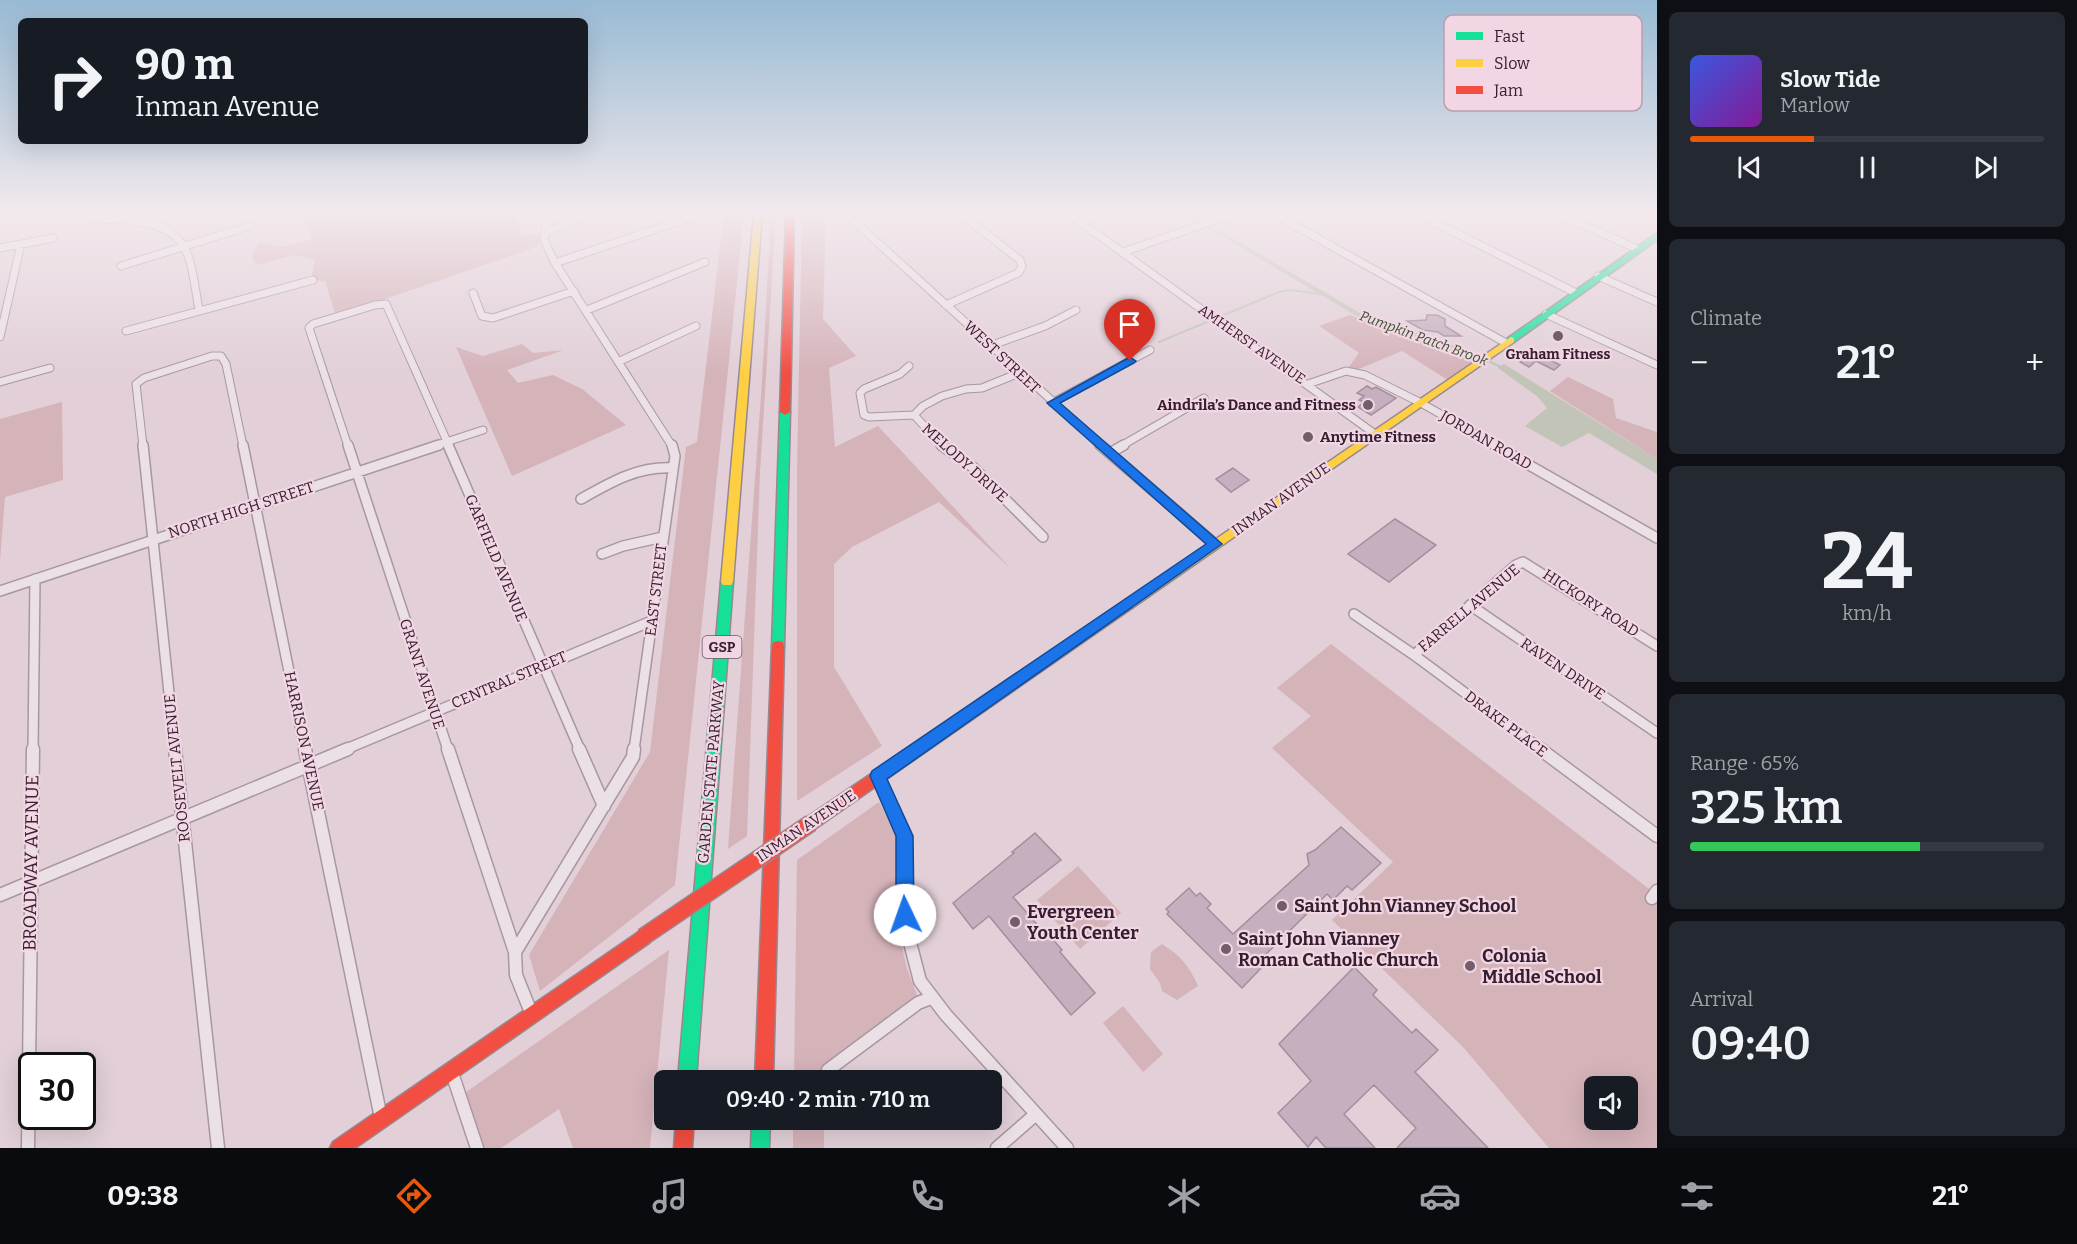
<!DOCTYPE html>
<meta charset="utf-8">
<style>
:root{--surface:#171b24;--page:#242831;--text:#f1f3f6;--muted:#9ea1a6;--line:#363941;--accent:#ea580c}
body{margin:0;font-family:Bitter,serif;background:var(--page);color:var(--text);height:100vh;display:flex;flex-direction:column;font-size:22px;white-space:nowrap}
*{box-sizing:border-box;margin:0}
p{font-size:20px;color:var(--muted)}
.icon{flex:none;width:33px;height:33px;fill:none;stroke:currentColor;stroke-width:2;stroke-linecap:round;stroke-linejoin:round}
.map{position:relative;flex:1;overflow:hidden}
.side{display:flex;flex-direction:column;gap:12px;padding:12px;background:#0d0f14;width:420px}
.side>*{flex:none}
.guide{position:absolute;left:18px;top:18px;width:570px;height:126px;border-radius:9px;box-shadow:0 6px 24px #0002;background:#171b24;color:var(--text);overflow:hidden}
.buttons{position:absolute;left:1584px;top:1076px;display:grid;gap:12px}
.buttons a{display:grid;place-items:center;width:54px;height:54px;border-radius:9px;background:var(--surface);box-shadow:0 6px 24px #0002;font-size:30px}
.speed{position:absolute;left:18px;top:1052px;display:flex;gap:12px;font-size:30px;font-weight:700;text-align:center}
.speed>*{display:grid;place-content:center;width:78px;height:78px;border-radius:50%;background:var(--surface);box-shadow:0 6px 24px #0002;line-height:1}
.speed .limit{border:3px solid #111;border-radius:9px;background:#fff;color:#111}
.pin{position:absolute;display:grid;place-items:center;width:51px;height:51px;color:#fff;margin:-62px -26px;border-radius:50% 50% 50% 0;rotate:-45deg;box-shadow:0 0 6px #0007}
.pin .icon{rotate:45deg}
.me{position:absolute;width:66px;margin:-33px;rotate:357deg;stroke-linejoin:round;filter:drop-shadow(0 0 4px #0008)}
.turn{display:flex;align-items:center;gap:21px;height:126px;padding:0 18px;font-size:27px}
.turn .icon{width:78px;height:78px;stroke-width:2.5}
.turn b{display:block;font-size:42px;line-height:51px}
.big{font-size:45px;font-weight:600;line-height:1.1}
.side .widget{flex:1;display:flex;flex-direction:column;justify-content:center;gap:9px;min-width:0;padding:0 21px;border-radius:9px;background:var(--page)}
.side .dial{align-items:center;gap:0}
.dial b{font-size:78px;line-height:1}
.song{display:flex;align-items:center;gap:18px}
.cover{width:72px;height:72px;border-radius:9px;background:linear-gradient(135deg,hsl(230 70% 55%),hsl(290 70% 35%))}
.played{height:6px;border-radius:3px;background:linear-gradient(90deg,var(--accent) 35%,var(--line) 35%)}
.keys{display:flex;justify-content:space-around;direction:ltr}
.heat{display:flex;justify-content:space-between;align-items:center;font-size:33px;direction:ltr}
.charge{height:9px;border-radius:4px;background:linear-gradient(90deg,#34c759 65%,var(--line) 0)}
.trip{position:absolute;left:654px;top:1070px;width:348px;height:60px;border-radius:9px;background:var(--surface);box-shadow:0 6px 24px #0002;font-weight:600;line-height:60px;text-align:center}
.tabs{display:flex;height:96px;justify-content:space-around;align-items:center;background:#090b0e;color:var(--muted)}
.tabs .icon{width:42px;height:42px}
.tabs .on{color:var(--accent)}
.tabs b{font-size:27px;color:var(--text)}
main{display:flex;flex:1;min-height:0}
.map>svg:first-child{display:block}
.green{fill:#d4b3b9;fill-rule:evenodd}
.water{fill:#c1c4b6}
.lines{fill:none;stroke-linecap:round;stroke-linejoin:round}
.stream{stroke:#c1c4b6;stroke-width:2}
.building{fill:#c6b0bf;stroke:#a28e9c;stroke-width:1.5}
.street-far2-casing{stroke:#a897a0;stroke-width:9}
.street-far1-casing{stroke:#a897a0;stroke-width:12}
.street-casing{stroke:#a897a0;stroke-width:15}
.fast-casing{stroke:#978890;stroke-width:3}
.slow-casing{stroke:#978890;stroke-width:3}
.jam-casing{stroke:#978890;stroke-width:3}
.street-far2{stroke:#ebe0e6;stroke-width:7}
.street-far1{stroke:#ebe0e6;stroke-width:9}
.street{stroke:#ebe0e6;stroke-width:12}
.fast{fill:#16e098;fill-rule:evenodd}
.slow{fill:#ffcf43;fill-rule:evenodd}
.jam{fill:#f24e42;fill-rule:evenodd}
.jam-bridge-casing{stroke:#978890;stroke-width:19;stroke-linecap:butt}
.jam-bridge{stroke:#f24e42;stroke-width:16}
.route{fill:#1a73e8;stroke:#114b97;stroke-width:1.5}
.poi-dot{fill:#725d6b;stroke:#f2d6e4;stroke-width:2}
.labels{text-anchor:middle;stroke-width:4.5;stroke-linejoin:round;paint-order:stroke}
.far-water-label{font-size:14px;font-style:italic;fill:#3a5431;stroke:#f2d6e4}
.far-street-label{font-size:14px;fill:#362030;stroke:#f2d6e4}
.far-poi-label{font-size:14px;font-weight:bold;fill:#362030;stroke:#f2d6e4}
.shield{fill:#f2d6e4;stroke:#6e5766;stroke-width:1.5}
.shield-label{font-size:14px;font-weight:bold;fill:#362030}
.street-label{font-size:15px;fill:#362030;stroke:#f2d6e4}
.poi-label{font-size:15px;font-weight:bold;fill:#362030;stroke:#f2d6e4;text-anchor:end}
.near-street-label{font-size:18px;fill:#362030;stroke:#f2d6e4}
.near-poi-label{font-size:18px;font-weight:bold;fill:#362030;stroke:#f2d6e4;text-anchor:start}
.key{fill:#f2d6e4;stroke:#ba9fae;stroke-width:1.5}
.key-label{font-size:16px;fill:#362030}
</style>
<main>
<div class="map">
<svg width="1657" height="1148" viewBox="0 0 1657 1148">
<rect width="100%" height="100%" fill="#e2cfd8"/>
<!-- green -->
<path class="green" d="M302,214H397L399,216L409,214H509L517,221L521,235L540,233L539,246L336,316L325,281L311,280L315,260L295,255L256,265L252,256L259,243L284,247L312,239Z
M724,214H744L675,885L540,991L529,955L650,752L686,447L697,442Z
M771,214H776L760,472L747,836L728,849L762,382Z
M802,214H826L823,319L856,356L829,368L835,447L878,426L1011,569L939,502L852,547L834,564V667L882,746L797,801V472Z
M1350,315L1455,351L1477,364L1451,382L1402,351L1354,371H1346L1359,353L1319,326Z
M522,344L533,353L564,350L507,370L518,383L553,375L582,389L626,425L512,476L456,347L483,356Z
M1568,377L1613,399L1616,418L1657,432V459L1550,391Z
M62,402L63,480L5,497L0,560V419Z
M1331,644L1657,895V1148H1549L1463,1047L1332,920L1393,862L1272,748L1311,716L1277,688ZM1594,1086H1628V1119H1594Z
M879,802L896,834L900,938L907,969L919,1000L823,1071V1080H794L797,860Z
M1078,866L1121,913L1080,949L1037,900Z
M1162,944C1180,955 1190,967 1198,986L1177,1000L1162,991L1160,983L1150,969L1151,952Z
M669,950L650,1148H573L559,1109L501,1148H477L459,1097Z
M1123,1006L1163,1054L1143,1072L1103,1023Z
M793,1119H824V1148H793Z"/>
<!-- water -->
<path class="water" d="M1184,214H1192L1360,313L1465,349L1458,350L1382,326L1355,315Z
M1504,364L1657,459V474L1589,433L1562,447L1525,426L1547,408L1538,397L1498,368Z"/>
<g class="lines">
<!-- stream -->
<path class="stream" d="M1159,342L1279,292L1290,290L1321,294
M1457,349L1470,352L1503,368"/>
</g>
<!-- building -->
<path class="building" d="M1427,315H1437L1445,319V326L1461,336H1444L1438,332L1423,330L1407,321L1426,320Z
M1533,352L1546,358L1560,365L1554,370L1536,361L1529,367L1520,362Z
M1367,386L1372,389L1376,387L1396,398L1371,415L1358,407L1364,402L1359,400L1364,396L1357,393Z
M1233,468L1249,480L1231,492L1216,479Z
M1395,519L1436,545L1389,582L1348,554Z
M1341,827L1381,863L1352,890L1347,886L1333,900L1327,894L1259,961L1264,965L1242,988L1167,914L1169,912L1166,909L1189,888L1196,896L1200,893L1211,904L1207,908L1233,934L1309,865L1307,854L1315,850Z
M1035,833L1061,860L1013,897L1048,937L1050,936L1062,950L1060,952L1095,993L1071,1015L989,916L973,929L953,903L1014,853L1012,852Z
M1354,967L1377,990L1373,995L1412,1033L1416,1029L1438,1050L1415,1072L1488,1148H1397L1416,1128L1374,1085L1344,1114L1375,1148H1326L1316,1137L1308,1147L1278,1113L1311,1081L1279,1044Z"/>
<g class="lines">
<!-- street-far2 casing -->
<g class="street-far2-casing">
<path id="street-far2" d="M81,214C96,221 111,219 127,220C193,227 189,255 199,310
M540,214L547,227L544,240L555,263L672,446
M846,214L1102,446
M1069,214L1375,434
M1274,214L1506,343
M1418,214L1576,293
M1560,214L1637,249
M545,233L586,214
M0,248L53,238
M1123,252L1233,214
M555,263L689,218
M121,266L250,226
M1598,276L1657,302
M473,293L482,316L493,318L574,291
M946,305L1018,273L1022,267L1020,260L961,214
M587,310L705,262
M1546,314L1657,365
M126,331L313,280
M0,337L21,244
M990,346L1045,326L1076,310
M620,361L696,326
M909,366L900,374L864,389L860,393L864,415L869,417L914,415
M0,382L50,368
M1308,384L1346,371L1365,375L1421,403L1497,446
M1052,403L1150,350
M914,415L943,446
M914,415L923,406L942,396L966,389L982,388L1019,373
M143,446L136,384L144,378L212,356H221L226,364L243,446
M348,446L309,328L313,324L375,305L386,304L449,446
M434,446L483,430
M1121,446L1204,398"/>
</g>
<!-- street-far1 casing -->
<g class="street-far1-casing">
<path id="street-far1" d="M143,445L175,750
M243,445L305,750
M348,445L448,750
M448,445L580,750
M941,445L974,468L1043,537
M1100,445L1215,544
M1494,445L1657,538
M1110,453L1124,445
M581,499C611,482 638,466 673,468
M602,554L623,546L663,537
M0,591L439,445
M1470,605L1657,733
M1354,614L1414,655L1542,750
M1414,655L1516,565L1523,562L1657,646
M33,750L35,579
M344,750L654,620
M634,750L675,456L672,445"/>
</g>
<!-- street casing -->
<g class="street-casing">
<path id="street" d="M175,749L218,1148
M305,749L381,1118
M448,749L515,952L516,975L532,1015
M579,749L604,806
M1540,749L1657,836
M878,776L904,835L903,899L907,931L920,981L946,1015L1067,1148
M0,895L348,749
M1652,898L1657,891
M515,952L633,757L634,749
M451,1070L477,1148
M828,1070L918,1003L931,998
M28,1148L33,749
M997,1148L1036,1114"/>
</g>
<!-- fast casing -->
<g class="fast-casing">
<path id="fast" d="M1657,233V240L1514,342H1508V338Z
M785,409L790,412L784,646L783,650L778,651L773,650L772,646L780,412Z
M727,577L731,579L733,582L696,1080H678L721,582L723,579Z
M752,1119H770L769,1148H751Z"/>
</g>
<!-- slow casing -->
<g class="slow-casing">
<path id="slow" d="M754,214H762L733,582L731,585H723L721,582Z
M1511,337L1514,338V342L1132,608H1124L1122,605L1124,602Z"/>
</g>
<!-- jam casing -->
<g class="jam-casing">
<path id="jam" d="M786,214H794L790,412L785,415L780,412Z
M1128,600L1132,602L1134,605L1132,608L816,828L811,830L806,828L804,823L806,818Z
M778,641L783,642L784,646L773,1080H755L772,646L773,642Z
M643,929L649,931L651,937L649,943L355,1148H330L333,1142Z
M676,1119H694L692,1148H674Z"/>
</g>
<!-- street-far2 -->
<use href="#street-far2" class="street-far2"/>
<!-- street-far1 -->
<use href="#street-far1" class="street-far1"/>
<!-- street -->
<use href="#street" class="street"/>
<!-- fast -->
<use href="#fast" class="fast"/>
<!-- slow -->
<use href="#slow" class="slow"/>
<!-- jam -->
<use href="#jam" class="jam"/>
<!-- jam-bridge casing -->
<g class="jam-bridge-casing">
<path id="jam-bridge" d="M643,937L811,823"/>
</g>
<!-- jam-bridge -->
<use href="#jam-bridge" class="jam-bridge"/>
</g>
<!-- sky -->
<linearGradient id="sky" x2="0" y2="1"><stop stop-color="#98bad4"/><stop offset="0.57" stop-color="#f2e9ed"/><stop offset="1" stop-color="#f2e9ed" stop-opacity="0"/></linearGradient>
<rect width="1657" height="374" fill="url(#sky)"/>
<!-- route -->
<path class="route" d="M1130,357L1136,361L1134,363L1060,403L1222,544L887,779L913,836L914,915L911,921L905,924L899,921L896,915V836L870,776L872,771L1206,544L1047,403Z"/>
<!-- markers -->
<g class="poi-dot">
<circle cx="1558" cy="336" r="6"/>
<circle cx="1368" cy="405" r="6"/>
<circle cx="1308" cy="437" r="6"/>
<circle cx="1282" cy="906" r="6"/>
<circle cx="1015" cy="922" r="6"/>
<circle cx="1226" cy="949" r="6"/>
<circle cx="1470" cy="966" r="6"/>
</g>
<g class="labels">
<!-- far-water labels -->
<g class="far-water-label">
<text transform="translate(1424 338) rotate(20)" y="5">Pumpkin Patch Brook</text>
</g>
<!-- far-street labels -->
<g class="far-street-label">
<text transform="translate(1252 344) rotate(35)" y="5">AMHERST AVENUE</text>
</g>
<!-- far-poi labels -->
<g class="far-poi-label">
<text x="1558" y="359">Graham Fitness</text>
</g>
<!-- shield labels -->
<rect class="shield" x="702.5" y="636" width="39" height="22" rx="4.5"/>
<g class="shield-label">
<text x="722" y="652">GSP</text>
</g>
<!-- street labels -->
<g class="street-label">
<text transform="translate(1002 357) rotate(43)" y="5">WEST STREET</text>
<text transform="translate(1486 440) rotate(30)" y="5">JORDAN ROAD</text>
<text transform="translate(965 463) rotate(42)" y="5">MELODY DRIVE</text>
<text transform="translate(1281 499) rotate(-35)" y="5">INMAN AVENUE</text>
<text transform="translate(241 510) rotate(-18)" y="5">NORTH HIGH STREET</text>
<text transform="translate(496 558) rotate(67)" y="5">GARFIELD AVENUE</text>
<text transform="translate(656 590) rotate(-83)" y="5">EAST STREET</text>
<text transform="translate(1591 603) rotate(33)" y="5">HICKORY ROAD</text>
<text transform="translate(1469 608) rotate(-40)" y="5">FARRELL AVENUE</text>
<text transform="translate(1563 669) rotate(34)" y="5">RAVEN DRIVE</text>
<text transform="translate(422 674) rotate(72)" y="5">GRANT AVENUE</text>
<text transform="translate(509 680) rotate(-23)" y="5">CENTRAL STREET</text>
<text transform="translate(1506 724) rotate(37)" y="5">DRAKE PLACE</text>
<text transform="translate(304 741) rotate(78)" y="5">HARRISON AVENUE</text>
<text transform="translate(177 768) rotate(-96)" y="5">ROOSEVELT AVENUE</text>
<text transform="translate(711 772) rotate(-85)" y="5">GARDEN STATE PARKWAY</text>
<text transform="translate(806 826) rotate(-34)" y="5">INMAN AVENUE</text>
</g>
<!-- poi labels -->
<g class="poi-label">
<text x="1356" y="410">Aindrila’s Dance and Fitness</text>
<text x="1320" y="442" text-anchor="start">Anytime Fitness</text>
</g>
<!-- near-street labels -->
<g class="near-street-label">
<text transform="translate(31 863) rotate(-89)" y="6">BROADWAY AVENUE</text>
</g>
<!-- near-poi labels -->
<g class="near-poi-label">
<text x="1294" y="912">Saint John Vianney School</text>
<text x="1027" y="918">Evergreen<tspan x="1027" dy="21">Youth Center</tspan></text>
<text x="1238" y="945">Saint John Vianney<tspan x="1238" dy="21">Roman Catholic Church</tspan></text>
<text x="1482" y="962">Colonia<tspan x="1482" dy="21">Middle School</tspan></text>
</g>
</g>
<!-- legend -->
<rect x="1444" y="15" width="198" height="96" rx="9" class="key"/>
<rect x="1456" y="32" width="27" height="8" fill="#16e098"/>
<rect x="1456" y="59" width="27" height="8" fill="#ffcf43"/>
<rect x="1456" y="86" width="27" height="8" fill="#f24e42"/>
<g class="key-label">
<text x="1494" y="42">Fast</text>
<text x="1494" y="69">Slow</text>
<text x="1494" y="96">Jam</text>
</g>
</svg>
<div class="buttons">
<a><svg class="icon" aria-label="sound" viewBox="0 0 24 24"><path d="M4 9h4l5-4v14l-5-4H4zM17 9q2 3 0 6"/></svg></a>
</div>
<div class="speed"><div class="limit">30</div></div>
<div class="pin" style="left:1130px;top:361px;background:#d93025"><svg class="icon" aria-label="arrive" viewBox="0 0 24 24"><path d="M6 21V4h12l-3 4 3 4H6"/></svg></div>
<svg class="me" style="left:905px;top:915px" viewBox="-20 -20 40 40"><circle r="19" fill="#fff"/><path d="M0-13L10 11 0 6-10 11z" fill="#1a73e8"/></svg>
<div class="trip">09:40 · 2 min · 710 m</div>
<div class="guide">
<div class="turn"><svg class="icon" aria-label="right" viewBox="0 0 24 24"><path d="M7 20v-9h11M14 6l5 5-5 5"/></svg><div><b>90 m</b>Inman Avenue</div></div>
</div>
</div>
<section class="side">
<div class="widget">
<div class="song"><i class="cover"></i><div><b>Slow Tide</b><p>Marlow</p></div></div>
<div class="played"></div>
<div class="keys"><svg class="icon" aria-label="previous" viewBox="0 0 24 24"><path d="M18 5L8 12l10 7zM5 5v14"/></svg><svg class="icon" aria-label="pause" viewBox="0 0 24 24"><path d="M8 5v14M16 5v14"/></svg><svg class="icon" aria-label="next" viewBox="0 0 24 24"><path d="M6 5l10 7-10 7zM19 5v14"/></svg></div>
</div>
<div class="widget"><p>Climate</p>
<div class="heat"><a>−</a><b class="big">21°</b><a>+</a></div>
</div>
<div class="widget dial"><b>24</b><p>km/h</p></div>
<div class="widget"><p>Range · 65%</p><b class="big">325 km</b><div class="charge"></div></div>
<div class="widget"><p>Arrival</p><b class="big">09:40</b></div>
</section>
</main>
<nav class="tabs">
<b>09:38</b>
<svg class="icon on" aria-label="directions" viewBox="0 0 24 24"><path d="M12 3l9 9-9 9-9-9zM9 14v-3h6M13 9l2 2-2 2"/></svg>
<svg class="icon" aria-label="music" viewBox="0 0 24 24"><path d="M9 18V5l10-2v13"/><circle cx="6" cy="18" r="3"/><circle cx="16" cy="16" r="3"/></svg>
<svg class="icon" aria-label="phone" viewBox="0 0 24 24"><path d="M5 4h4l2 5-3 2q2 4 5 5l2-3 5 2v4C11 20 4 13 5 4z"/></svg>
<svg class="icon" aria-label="climate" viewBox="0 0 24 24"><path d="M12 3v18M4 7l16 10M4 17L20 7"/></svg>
<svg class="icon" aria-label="car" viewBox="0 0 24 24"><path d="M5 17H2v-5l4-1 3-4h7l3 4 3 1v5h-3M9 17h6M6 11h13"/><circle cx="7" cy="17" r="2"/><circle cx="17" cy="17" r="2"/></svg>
<svg class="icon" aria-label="filters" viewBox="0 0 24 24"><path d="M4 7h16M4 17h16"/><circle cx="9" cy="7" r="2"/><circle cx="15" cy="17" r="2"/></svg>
<b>21°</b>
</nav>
